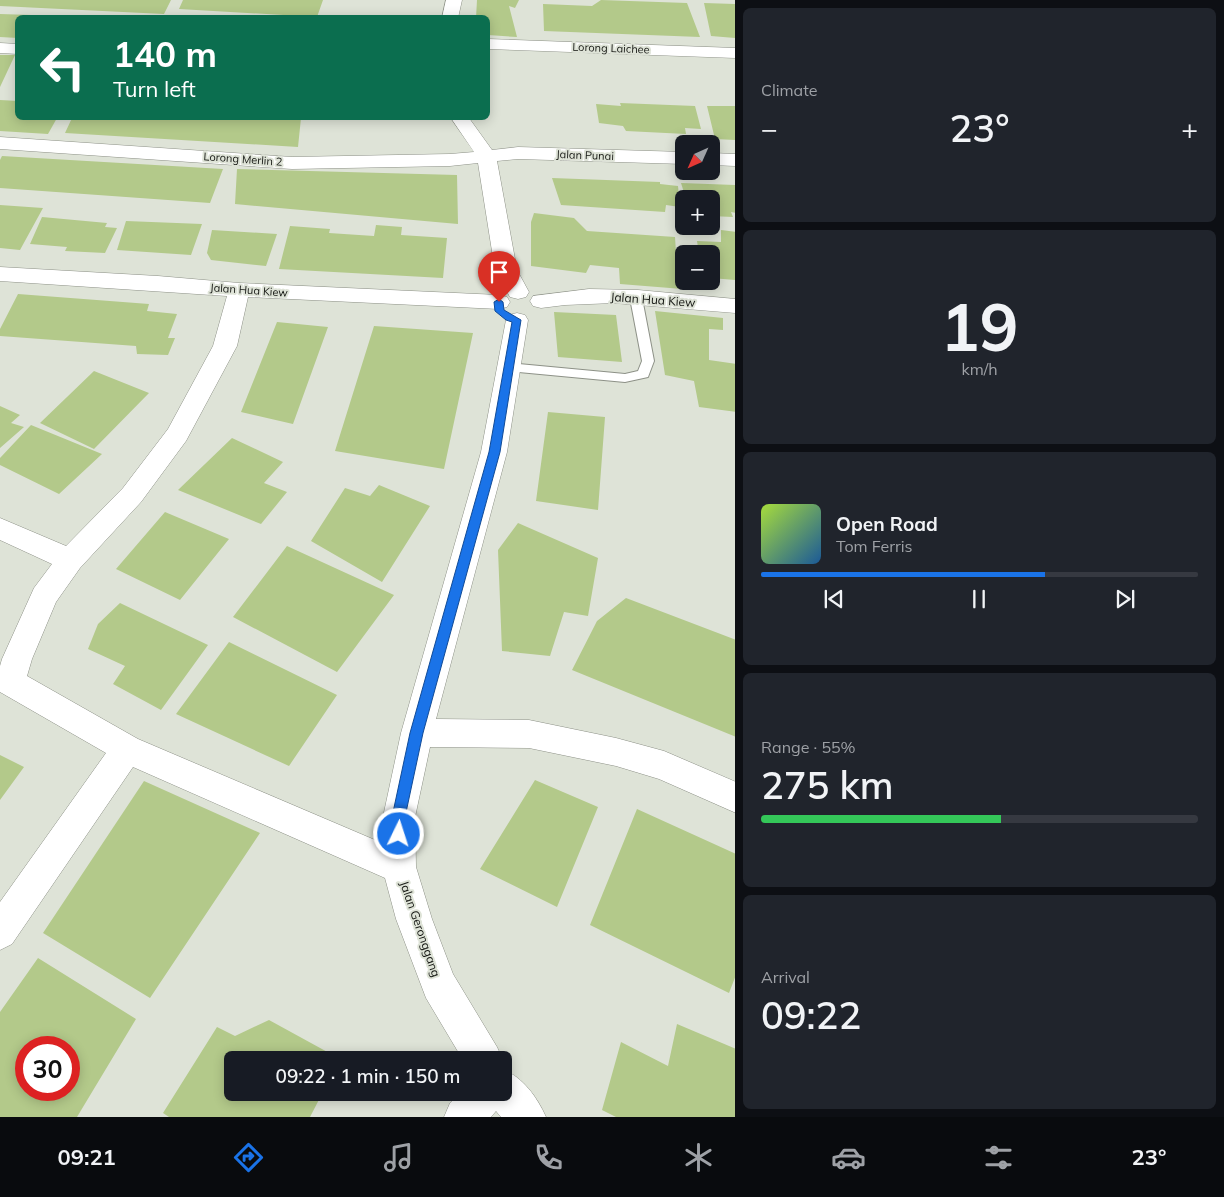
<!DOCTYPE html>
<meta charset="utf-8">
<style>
:root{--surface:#171b24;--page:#20242c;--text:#f1f3f6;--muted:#9ea1a6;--line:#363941;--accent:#1a73e8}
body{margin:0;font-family:Mulish,sans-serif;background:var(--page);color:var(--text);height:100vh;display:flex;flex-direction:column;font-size:19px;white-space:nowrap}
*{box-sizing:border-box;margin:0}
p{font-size:16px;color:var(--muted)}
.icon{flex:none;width:28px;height:28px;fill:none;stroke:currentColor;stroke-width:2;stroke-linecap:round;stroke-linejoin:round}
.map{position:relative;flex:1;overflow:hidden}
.panel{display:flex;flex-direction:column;gap:8px;padding:8px;background:#0d0f14;width:489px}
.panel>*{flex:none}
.banner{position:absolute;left:15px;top:15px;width:475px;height:105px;border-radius:8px;box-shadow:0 2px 12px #0003;background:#0b6e4f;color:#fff;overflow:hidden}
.needle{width:32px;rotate:225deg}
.fabs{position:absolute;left:675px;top:135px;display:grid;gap:10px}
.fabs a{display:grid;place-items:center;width:45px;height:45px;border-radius:8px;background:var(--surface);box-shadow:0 2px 12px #0003;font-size:25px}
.speed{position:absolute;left:15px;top:1036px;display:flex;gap:10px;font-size:25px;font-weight:700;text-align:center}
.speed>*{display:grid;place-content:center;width:65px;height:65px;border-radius:50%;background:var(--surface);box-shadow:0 2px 12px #0003;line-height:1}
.speed .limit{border:8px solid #d22;background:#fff;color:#111}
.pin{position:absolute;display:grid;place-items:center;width:42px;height:42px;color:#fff;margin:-51px -21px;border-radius:50% 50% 50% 0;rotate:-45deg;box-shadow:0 0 5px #0007}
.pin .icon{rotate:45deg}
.me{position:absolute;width:55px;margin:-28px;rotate:4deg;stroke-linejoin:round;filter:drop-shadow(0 0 4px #0008)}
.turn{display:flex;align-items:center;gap:18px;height:105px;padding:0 15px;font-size:22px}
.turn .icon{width:65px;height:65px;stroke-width:2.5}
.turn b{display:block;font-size:35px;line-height:42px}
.big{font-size:38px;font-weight:600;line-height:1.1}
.panel .widget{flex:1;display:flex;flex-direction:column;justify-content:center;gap:8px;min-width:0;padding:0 18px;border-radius:8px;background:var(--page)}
.panel .dial{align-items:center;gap:0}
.dial b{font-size:65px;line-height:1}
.song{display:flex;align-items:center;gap:15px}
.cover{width:60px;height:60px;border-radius:8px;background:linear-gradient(135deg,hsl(80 70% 55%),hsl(210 70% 35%))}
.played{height:5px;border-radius:2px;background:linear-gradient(90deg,var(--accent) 65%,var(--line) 65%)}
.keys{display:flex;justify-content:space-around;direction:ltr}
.heat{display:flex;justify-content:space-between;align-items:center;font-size:28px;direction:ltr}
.charge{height:8px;border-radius:4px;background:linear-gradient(90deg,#34c759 55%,var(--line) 0)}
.trip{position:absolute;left:224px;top:1051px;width:288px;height:50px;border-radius:8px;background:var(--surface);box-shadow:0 2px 12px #0003;font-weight:600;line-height:50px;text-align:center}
.menu{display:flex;height:80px;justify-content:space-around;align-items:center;background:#090b0e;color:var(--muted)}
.menu .icon{width:35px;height:35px}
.menu .selected{color:var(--accent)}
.menu b{font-size:22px;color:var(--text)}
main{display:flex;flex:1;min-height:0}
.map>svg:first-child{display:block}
.building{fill:#b3c98a;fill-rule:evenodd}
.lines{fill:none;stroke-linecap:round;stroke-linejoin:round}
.lane-casing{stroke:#8d9187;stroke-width:2}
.street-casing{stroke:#8d9187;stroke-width:1}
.lane{fill:#fff;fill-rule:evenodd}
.street{fill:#fff;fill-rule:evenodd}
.route{fill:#1a73e8;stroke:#114b97}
.labels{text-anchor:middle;stroke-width:4;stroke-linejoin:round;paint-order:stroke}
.far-street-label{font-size:11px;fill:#151713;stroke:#dee3d7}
.street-label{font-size:12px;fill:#151713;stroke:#dee3d7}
</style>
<main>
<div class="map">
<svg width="736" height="1117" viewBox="0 0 736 1117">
<rect width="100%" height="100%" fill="#dee3d7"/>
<!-- building -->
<path class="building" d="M0,0H171L164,14L0,6Z
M183,0H323L317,17L179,9Z
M477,0H519L515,8L509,6L517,37L488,35V18H476Z
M601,0L687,3L700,37L544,31L543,4L592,6Z
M704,3L736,4V38L711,36Z
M0,14L64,16V18H18V38L0,37Z
M0,55H15L0,87Z
M0,100L18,101V118H57L48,134L0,131Z
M620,103L695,106L701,129L685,128L686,134L626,131L623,126L599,123L596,104L621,106Z
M707,106H736V140L715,139Z
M72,118H301L298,147L65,133Z
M2,156L223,169L210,203L0,188V160Z
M237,169L457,175L458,224L235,204Z
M552,178L660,182V184L678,186L680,207L666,205L665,212L561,205Z
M681,183L736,185V213L731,212L733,217L711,216V199H686Z
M0,205L43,208L20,250L0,248Z
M534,213L574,218L587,231L675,237L677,268L684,269V281H694L695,290L620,284L619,268L590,265L586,273L531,266V222Z
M42,217L107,223L105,227L117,228L105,253L65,251L67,247L30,244Z
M126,221L202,224L191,255L117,250Z
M376,225L402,227L401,235L447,238L443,278L279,269L290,226L330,229L329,233L374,236Z
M212,230L277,234L266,266L211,260L207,253Z
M721,230L736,232V280L711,278V254H699L697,241L721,242Z
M18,294L149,304L147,311L177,314L168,338H175L168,355L137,354L136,346L0,336V329Z
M655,311L723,318V330L709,329V360L736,364V412L699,407L694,381L665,375Z
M554,312L616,315L622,362L558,357Z
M277,322L328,327L293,424L241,412Z
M374,326L473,333L444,469L335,451Z
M94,371L149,393L94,449L40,423Z
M0,406L20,415L11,423L24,427L0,448Z
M548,412L605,417L598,510L536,501Z
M31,425L102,454L59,494L0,465V458Z
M232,438L283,462L264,483L287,492L261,524L178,490Z
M379,485L430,506L382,582L311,541L345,488L370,496Z
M165,512L229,539L180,600L116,569Z
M518,523L598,558L588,616L564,612L550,656L502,651L498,550Z
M287,546L394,595L337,672L233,617Z
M626,598L736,640V737L572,670L597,621Z
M120,603L208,645L161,710L113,684L125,666L88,649L98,624Z
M229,642L337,695L289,766L176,714Z
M0,755L24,767L0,800Z
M535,780L598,807L557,907L480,869Z
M144,781L260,833L150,998L43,933Z
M637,809L736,854V975L729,993L590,925Z
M38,958L136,1019L77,1117H0V1012ZM26,1048H69V1090H26Z
M269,1020L342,1060H232V1092H323L310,1117H169L163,1113L217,1027L235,1036Z
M677,1024L736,1049V1117H616L602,1110L621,1042L668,1066Z"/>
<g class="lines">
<!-- lane casing -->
<g class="lane-casing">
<path id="lane" d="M636,294L642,298L654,361L648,377L625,382L508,371L502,367L508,363L625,374L638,371L642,361L630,298Z"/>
</g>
<!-- street casing -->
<g class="street-casing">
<path id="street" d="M446,0H462L458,18H442Z
M488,39L736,48V58L488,49Z
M0,43L18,44V54L0,53Z
M451,118H469L492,150L518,147L684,152V164L518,159L497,161L517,270L529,292L526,297L518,299L510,297L495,270L478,163L450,166L292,169L0,149V137L292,157L450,154L474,152Z
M711,153L736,154V166L711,165Z
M0,267L158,276L239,283L499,295L507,297L510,302L507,307L499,309L248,297L237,346L186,441L141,502L80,568L56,602L32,659L27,676L138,739L382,843L383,817L401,733L481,452L506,320L509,315L517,313L525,315L528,320L507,452L436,719L529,720L616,738L664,751L736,782V813L659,779L616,766L529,748L430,747L415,817L416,867L432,919L453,974L497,1047L503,1060L502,1061L463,1060L426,998L396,919L385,878L133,767L12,944L0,950V902L106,753L0,692V666L2,659L34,588L52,564L0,540V518L66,546L123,488L168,429L213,346L227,296L0,281Z
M589,289L638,290L736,299V313L614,303L565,305L541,308L533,306L530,301L533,296Z
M502,1069C523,1077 537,1097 546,1117H501L496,1111L491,1117H444L450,1103L461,1092H502Z"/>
</g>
<!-- lane -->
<use href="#lane" class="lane"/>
<!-- street -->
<use href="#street" class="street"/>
</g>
<!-- route -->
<path class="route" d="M499,299L503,302L504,310L521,320L500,452L423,733L405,817V834L403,838L399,840L394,838L392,834V817L410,733L489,452L512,322L506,320L495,311L494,302Z"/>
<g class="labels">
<!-- far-street labels -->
<g class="far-street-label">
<text transform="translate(611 48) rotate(2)" y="4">Lorong Laichee</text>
<text transform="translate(585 155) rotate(2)" y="4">Jalan Punai</text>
<text transform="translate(243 159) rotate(4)" y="4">Lorong Merlin 2</text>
<text transform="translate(249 290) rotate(4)" y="4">Jalan Hua Kiew</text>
</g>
<!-- street labels -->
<g class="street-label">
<text transform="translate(653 300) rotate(4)" y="4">Jalan Hua Kiew</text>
<text transform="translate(420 929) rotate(71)" y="4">Jalan Geronggang</text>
</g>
</g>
</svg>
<div class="fabs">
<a><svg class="needle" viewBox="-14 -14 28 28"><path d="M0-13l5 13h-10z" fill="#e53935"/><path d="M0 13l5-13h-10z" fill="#9ea1a6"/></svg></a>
<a>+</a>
<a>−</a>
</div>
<div class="speed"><div class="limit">30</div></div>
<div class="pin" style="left:499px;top:302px;background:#d93025"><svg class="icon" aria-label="arrive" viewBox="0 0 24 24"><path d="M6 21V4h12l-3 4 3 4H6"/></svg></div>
<svg class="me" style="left:399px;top:834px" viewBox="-20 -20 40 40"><circle r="17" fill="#1a73e8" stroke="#fff" stroke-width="3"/><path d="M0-11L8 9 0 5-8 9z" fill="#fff"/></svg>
<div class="trip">09:22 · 1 min · 150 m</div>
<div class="banner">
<div class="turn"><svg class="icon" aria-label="left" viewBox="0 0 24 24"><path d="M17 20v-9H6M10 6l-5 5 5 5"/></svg><div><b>140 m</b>Turn left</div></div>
</div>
</div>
<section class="panel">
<div class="widget"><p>Climate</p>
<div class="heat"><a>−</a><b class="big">23°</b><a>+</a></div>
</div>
<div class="widget dial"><b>19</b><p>km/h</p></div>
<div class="widget">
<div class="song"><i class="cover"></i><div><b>Open Road</b><p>Tom Ferris</p></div></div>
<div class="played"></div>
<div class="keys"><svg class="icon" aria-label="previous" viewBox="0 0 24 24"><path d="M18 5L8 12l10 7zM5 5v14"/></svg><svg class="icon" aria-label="pause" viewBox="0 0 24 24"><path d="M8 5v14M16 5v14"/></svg><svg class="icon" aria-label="next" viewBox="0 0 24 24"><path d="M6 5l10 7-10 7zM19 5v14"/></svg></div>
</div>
<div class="widget"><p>Range · 55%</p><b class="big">275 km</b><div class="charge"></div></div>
<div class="widget"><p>Arrival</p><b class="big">09:22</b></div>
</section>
</main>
<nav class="menu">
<b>09:21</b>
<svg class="icon selected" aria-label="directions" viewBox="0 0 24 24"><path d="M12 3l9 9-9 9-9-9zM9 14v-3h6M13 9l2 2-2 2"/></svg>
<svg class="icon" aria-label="music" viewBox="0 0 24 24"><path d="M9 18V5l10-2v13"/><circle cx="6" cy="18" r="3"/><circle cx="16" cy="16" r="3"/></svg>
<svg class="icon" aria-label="phone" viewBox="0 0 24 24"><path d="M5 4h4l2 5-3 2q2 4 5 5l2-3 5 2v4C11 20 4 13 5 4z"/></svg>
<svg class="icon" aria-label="climate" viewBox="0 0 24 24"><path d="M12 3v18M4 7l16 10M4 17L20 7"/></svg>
<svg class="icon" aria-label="car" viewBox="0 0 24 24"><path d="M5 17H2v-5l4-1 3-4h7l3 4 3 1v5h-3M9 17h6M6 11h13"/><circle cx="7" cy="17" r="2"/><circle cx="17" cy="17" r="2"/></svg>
<svg class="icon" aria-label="filters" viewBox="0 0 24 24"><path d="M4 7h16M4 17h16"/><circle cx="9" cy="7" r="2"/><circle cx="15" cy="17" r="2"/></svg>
<b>23°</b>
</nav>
